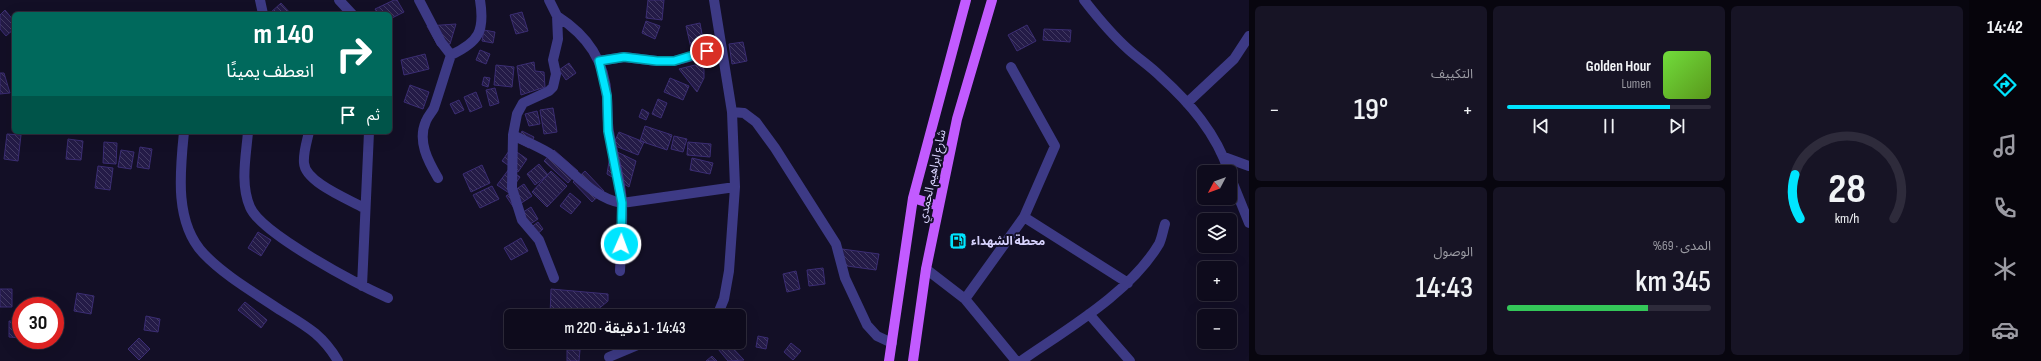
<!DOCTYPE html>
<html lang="ar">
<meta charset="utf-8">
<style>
:root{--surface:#0e0b1c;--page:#171425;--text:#f1f3f6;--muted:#9b9ba3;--line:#2e2b3b;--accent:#00e5ff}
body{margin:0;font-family:"Sofia Sans Condensed","Noto Sans Arabic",sans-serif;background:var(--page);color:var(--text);direction:rtl;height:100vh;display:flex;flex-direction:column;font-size:15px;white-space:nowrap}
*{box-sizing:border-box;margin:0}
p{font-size:13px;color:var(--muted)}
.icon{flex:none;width:22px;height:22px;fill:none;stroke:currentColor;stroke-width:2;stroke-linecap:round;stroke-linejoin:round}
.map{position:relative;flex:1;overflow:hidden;direction:ltr}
.drawer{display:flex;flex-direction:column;gap:6px;padding:6px;background:#08060f;width:720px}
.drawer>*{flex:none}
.top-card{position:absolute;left:12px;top:12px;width:380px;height:122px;border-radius:6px;box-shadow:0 4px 16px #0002,0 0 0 1px var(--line);direction:rtl;background:#00695c;color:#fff;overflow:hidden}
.needle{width:26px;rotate:229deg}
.tools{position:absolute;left:1197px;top:165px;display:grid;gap:8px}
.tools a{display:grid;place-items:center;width:40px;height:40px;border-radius:6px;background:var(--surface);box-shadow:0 4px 16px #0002,0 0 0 1px var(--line);font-size:20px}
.speed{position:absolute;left:12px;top:297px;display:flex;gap:8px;font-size:20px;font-weight:700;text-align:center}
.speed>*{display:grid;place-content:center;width:52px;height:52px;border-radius:50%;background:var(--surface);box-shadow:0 4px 16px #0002,0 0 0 1px var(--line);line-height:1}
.speed .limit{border:6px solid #d22;background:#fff;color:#111}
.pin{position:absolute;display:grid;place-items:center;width:34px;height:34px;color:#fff;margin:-17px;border:2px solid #fff;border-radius:50%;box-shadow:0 1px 4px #0007}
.me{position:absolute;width:44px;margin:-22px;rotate:2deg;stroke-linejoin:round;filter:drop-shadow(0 0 3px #0008)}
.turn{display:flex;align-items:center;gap:14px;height:84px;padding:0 12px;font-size:18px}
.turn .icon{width:52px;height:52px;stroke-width:2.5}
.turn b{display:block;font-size:28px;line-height:34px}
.then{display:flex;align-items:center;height:38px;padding:0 12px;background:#0003;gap:8px;font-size:15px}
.big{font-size:30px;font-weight:600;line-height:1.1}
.drawer .tile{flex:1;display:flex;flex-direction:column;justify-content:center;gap:6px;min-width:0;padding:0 14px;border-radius:6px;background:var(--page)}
.drawer .dial{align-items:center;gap:0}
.dial svg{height:104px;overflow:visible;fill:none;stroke:var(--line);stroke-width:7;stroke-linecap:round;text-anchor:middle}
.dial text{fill:var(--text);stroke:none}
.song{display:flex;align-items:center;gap:12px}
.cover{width:48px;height:48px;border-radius:6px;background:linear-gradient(135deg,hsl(100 70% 55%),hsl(90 70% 35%))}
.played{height:4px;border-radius:2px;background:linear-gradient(90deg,var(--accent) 80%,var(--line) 80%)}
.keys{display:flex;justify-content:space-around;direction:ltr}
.heat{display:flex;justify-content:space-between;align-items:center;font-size:22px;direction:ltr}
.charge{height:6px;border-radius:3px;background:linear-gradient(90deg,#34c759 69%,var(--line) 0)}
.drawer .tiles{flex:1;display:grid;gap:6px;grid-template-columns:repeat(3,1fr)}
.tile:first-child{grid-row:span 2}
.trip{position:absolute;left:504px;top:309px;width:242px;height:40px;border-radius:6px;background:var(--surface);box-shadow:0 4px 16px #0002,0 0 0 1px var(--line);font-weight:600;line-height:40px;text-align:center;direction:rtl}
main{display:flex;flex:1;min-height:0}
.menu{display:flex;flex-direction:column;width:72px;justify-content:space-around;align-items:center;background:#06040b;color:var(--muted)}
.menu .icon{width:28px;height:28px}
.menu .on{color:var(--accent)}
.menu b{font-size:18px;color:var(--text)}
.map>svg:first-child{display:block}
.building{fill:url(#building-back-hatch);stroke:#3b2d73}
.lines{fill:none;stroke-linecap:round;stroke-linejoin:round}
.minor{stroke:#3d3a85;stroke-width:10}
.major{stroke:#c25bff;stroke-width:10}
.route-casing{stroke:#0095a6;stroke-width:10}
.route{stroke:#00e5ff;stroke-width:7}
.labels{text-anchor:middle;stroke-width:4;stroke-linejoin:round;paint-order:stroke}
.street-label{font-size:12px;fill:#d9d4ff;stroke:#130f26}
.poi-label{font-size:12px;font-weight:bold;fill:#d9d4ff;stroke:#130f26;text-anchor:start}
</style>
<main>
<nav class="menu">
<b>14:42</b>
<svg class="icon on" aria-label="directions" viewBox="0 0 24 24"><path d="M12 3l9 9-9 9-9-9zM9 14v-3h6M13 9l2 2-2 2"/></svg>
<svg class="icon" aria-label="music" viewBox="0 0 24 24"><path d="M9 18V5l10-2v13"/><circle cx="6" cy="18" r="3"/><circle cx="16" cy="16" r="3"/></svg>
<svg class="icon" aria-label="phone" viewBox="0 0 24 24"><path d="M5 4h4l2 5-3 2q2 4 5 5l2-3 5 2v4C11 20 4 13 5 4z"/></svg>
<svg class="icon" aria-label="climate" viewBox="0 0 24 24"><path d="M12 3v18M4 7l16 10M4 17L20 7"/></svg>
<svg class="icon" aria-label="car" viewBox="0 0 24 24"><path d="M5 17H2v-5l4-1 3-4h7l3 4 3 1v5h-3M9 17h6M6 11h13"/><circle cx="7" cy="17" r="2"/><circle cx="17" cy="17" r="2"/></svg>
</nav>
<section class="drawer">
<div class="tiles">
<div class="tile dial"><svg viewBox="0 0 100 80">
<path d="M14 69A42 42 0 1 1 86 69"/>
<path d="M14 69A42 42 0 0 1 10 35" stroke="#00e5ff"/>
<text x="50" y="56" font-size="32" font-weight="700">28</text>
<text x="50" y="72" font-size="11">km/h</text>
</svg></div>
<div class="tile">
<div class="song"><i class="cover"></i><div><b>Golden Hour</b><p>Lumen</p></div></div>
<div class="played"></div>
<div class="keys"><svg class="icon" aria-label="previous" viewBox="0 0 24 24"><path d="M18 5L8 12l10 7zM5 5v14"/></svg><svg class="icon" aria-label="pause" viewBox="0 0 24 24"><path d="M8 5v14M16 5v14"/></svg><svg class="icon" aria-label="next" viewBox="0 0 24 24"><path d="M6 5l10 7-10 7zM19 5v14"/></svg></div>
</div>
<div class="tile"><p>التكييف</p>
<div class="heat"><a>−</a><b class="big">19°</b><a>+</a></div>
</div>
<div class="tile"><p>المدى · 69%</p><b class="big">345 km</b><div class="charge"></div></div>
<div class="tile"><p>الوصول</p><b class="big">14:43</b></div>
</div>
</section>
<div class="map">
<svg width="1249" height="361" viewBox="0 0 1249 361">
<defs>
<pattern id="building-back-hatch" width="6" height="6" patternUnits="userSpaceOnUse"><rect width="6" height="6" fill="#241b47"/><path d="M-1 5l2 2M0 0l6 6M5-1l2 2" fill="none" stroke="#433b63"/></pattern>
</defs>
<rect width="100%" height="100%" fill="#130f26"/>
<!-- building -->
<path class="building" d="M394,0H397L404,12L390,19V14H378L375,9Z
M648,0H664L662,20L646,18Z
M281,3L291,14H269Z
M5,10L14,21V29L6,36L0,29V15Z
M522,12L528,31L516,34L510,15Z
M646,21L660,26L655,39L642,33Z
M700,23L704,45L691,48L686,26Z
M456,24L450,44L438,46L427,26Z
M1027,25L1036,41L1017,51L1008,35Z
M1044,29L1071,30L1070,42L1043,40Z
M484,30L495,32L493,43L482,41Z
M743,42L747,61L732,64L729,44Z
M480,50L490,54L486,64L476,60Z
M425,54L429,69L404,75L401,60Z
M534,62L535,71L544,72L545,87L521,95L517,66Z
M569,63L576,73L566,80L559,70Z
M496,65L514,67L512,87L494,85Z
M695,65L704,69V78L697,92L679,69Z
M0,73H4L10,93L0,94Z
M484,77L490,78L488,87L482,85Z
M670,78L689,86L683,100L664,92Z
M410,85L429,92L423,109L404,102Z
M495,88L499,103L490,106L486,90Z
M476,92L482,107L470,112L464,97Z
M658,99L667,103L661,118L652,114Z
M459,100L464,110L455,114L450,104Z
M553,108L557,132L544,134L540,110Z
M642,109L649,113L646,120L639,117Z
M537,111L540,124L529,126L525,114Z
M645,126L672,135L667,150L640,141Z
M522,131L534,137L529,148L517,142Z
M619,132L644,142L638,155L613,145Z
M7,134L21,135L18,161L4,159Z
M674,136L687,139L683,152L671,149Z
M68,139L83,141L81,160L66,159Z
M104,142L117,143L116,164L103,163Z
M688,142L711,144L710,157L687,155Z
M140,147L152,149L149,169L137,167Z
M511,148L527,159L518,172L502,161Z
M611,149L636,161L629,187L607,174Z
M121,150L134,152L131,169L118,167Z
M554,150L578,171L568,183L544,161Z
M692,158L713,163L710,174L690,170Z
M539,164L548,175L535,185L527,174Z
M482,165L490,183L471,192L463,174Z
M98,166L113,168L110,190L95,188Z
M509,169L520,177L509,193L497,185Z
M551,171L567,186L547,207L532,192Z
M585,171L604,191L592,202L573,182Z
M524,184L532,196L514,208L506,196Z
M492,186L499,199L480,208L473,195Z
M570,193L581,202L571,214L560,206Z
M531,207L538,219L524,228L517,216Z
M538,222L543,229L535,236L529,229Z
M258,232L271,240L261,256L248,248Z
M521,238L528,251L511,260L504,248Z
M842,249L879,254L876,270L840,265Z
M823,268L825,284L809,286L807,270Z
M796,271L800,289L787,292L783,274Z
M0,289H12V307H0Z
M551,289L608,294V301L590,316H550Z
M77,293L94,296L91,314L74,311Z
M245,302L267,320L261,328L238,310Z
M146,316L160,319L158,332L144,330Z
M9,321H21V338L9,337Z
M758,336L768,338L766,349L756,347Z
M139,338L150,349L139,360L128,349Z
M603,342H619L610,350Z
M726,342H727L744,360L728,361L718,349Z
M730,342H738L734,346Z
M791,343L801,351L793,360L784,352Z
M567,350H580L579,361H567Z
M712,356L717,361H706Z"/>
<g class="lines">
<!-- minor -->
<path class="minor" d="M260,0L263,14
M339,0L352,14
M419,0L441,42L451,55
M549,0L557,16L558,39L553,60L556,74L553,87L549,91L523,103L517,114L513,135L512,188L522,220L539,240L554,278
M714,0L732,112L735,187L729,271L724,299L717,316
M1084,0C1098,18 1112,35 1129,50C1139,59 1150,66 1160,76C1190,103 1216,133 1229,172
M557,16C588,36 605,61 607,98C608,109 607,121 609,132C613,156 621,180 622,204C623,226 621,249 620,271
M599,61L624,57L657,61H674L693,56L721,45
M1187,103L1234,59L1249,36
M732,112L744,113L756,122L775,148L836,244L845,278L867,325L877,336L892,343
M184,132C180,171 174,223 204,254C225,276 255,293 280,310C306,326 322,334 338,361
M248,132C246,156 240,184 250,207C261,234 359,285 388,298
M309,132C307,141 303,153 304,163C305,182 348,199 364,208
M513,135C525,141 537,146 549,153C573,170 592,198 622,203L735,187
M1224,157L1249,166
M1230,176L1249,223
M438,178C428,161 417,141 426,121C428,116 432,112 434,108C440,90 445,73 451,55C479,42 485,31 480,0
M1024,217L1128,283
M926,269L965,299L1016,361
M362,286L369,132
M965,299L1024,217L1055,146L1011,67
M1089,314L1130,361
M671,342L680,345L695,342
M609,357L645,342
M1021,361C1067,329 1130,293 1159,244C1162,238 1163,230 1165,224"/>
<!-- major -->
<path class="major" d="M913,198L939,206
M889,361L913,198L966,0
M913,361L926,269L957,119L992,0"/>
</g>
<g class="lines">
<!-- route casing -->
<g class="route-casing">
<path id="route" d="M621,244L622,203L608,131L607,96L599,61L624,57L657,61H674L707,51"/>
</g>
<!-- route -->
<use href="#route" class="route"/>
</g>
<!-- icons -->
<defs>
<g id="fuel-square" transform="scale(0.9)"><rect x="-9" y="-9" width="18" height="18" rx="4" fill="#00e5ff" stroke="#130f26"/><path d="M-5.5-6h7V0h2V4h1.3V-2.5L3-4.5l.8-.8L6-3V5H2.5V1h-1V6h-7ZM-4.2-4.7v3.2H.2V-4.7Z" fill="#111"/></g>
</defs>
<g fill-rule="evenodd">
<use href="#fuel-square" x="958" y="241"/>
</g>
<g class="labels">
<!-- street labels -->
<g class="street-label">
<text transform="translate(932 176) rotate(-78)" y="4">شارع ابراهيم الحمدي</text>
</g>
<!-- poi labels -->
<g class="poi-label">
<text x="971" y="245">محطة الشهداء</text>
</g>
</g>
</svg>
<div class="tools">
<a><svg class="needle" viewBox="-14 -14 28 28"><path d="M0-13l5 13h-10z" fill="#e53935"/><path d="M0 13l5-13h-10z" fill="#9b9ba3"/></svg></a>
<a><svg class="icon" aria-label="layers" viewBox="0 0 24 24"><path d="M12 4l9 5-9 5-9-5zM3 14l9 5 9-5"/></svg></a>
<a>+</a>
<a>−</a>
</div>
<div class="speed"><div class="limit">30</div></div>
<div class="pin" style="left:707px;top:51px;background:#d93025"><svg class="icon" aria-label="arrive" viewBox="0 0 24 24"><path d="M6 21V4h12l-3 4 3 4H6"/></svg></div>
<svg class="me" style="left:621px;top:244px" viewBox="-20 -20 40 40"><circle r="17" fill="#00e5ff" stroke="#fff" stroke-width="3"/><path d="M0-11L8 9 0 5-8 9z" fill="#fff"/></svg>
<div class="trip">14:43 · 1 دقيقة · 220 m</div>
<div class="top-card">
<div class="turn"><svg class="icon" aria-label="right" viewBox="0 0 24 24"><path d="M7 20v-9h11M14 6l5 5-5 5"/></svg><div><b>140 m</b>انعطف يمينًا</div></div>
<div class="then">ثم<svg class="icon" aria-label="arrive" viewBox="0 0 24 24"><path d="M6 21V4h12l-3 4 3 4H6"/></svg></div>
</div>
</div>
</main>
